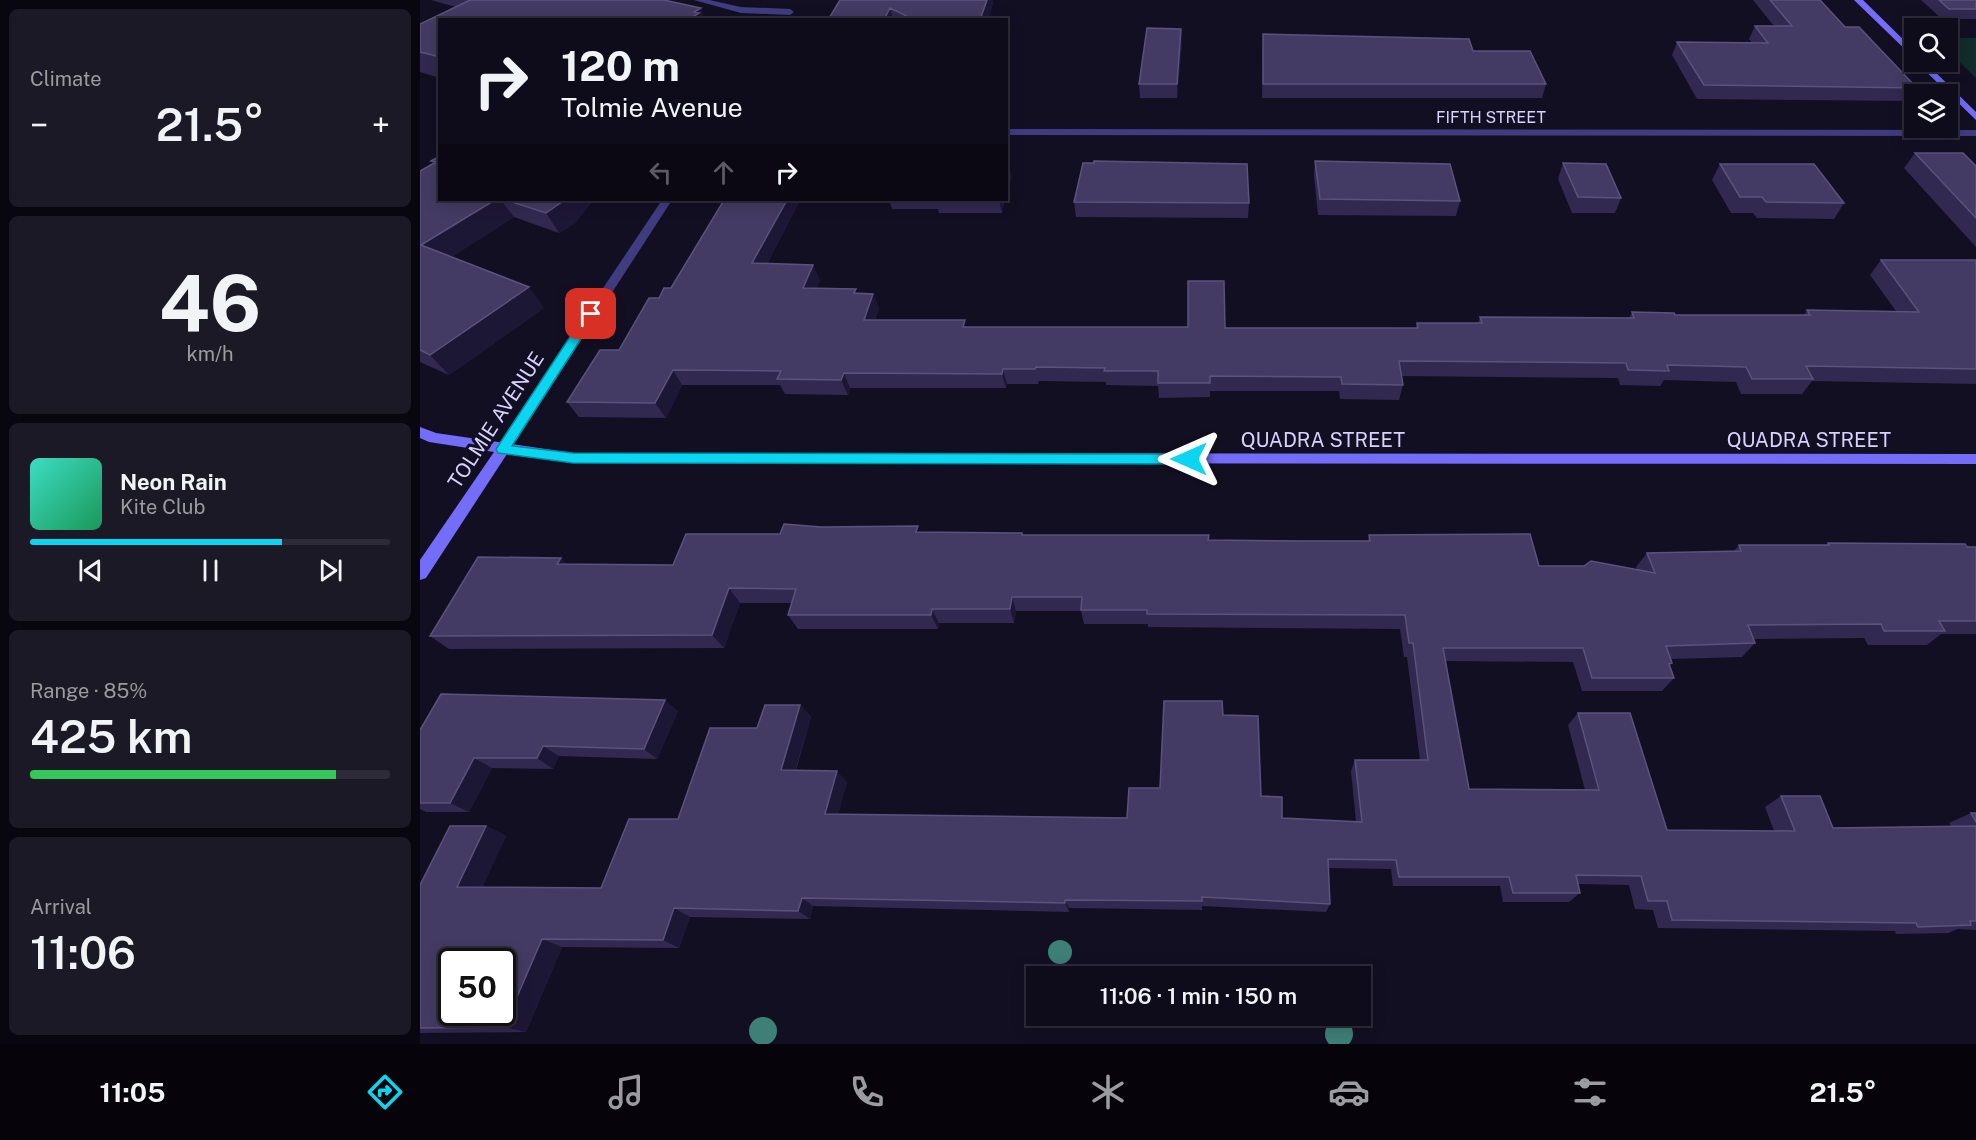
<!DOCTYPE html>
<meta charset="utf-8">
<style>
:root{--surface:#0e0b1a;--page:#1c1927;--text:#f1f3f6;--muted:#9b9ba2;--line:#2e2b39;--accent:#0ad6f1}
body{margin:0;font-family:"Public Sans",sans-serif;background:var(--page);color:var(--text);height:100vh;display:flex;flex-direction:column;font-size:22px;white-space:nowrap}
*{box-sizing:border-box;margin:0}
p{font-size:20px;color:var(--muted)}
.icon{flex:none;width:33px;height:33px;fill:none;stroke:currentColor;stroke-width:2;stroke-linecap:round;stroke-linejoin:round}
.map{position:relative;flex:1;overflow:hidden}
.sheet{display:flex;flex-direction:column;gap:9px;padding:9px;background:#08060e;width:420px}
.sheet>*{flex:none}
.hud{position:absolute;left:18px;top:18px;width:570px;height:183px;border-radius:0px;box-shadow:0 3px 15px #0003,0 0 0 2px var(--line);background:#0e0b1a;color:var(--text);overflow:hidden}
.controls{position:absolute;left:1484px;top:18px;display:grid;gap:12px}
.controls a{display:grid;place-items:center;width:54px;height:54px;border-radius:0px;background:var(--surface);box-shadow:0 3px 15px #0003,0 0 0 2px var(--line);font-size:30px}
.speed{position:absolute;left:18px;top:948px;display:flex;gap:12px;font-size:30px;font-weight:700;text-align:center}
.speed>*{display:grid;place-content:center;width:78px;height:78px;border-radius:50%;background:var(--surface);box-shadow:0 3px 15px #0003,0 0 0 2px var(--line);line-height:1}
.speed .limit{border:3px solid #111;border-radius:9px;background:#fff;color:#111}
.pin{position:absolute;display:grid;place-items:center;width:51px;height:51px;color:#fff;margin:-26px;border-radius:12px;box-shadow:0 3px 9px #0006}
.me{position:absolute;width:66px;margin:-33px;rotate:270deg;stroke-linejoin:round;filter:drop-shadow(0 0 4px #0008)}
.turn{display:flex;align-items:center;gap:21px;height:126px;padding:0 24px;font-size:27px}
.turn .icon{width:78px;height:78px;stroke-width:2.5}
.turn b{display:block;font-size:42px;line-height:51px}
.lanes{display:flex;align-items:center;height:57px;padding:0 24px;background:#0003;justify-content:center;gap:30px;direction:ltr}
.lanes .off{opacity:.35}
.big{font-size:45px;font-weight:600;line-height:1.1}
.sheet .tile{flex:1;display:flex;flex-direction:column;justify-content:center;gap:9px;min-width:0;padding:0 21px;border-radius:9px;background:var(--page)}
.sheet .dial{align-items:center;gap:0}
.dial b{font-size:78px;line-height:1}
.song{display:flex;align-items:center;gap:18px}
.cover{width:72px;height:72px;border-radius:9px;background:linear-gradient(135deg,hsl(170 70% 55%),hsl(150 70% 35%))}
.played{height:6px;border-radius:3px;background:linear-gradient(90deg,var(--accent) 70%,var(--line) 70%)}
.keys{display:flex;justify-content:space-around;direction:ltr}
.heat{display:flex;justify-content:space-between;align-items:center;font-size:33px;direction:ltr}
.charge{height:9px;border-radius:4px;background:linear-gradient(90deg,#34c759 85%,var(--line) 0)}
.trip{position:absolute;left:606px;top:966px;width:345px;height:60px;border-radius:0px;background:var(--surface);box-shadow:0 3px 15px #0003,0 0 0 2px var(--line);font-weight:600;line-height:60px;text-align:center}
.menu{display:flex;height:96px;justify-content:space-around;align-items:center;background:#06040a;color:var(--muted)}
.menu .icon{width:42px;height:42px}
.menu .selected{color:var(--accent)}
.menu b{font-size:27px;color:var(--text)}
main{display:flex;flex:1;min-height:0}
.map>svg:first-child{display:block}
.green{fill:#122c2c}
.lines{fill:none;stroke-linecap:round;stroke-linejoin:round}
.street{fill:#403c80;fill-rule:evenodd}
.secondary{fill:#736df9;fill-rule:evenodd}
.tree{fill:#3e7f78}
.wall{fill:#312950}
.shaded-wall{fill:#1d1736}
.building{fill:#433b63;stroke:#5a537b;stroke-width:1.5;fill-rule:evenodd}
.route{fill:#0ad6f1;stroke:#068b9d;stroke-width:1.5}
.labels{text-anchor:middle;stroke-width:6;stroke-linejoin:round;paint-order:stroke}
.far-street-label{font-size:16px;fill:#d8d2fd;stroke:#130f23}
.street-label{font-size:20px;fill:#d8d2fd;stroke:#130f23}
</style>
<main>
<section class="sheet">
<div class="tile"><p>Climate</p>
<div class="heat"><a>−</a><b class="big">21.5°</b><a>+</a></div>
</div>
<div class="tile dial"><b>46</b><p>km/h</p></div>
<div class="tile">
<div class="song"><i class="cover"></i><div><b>Neon Rain</b><p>Kite Club</p></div></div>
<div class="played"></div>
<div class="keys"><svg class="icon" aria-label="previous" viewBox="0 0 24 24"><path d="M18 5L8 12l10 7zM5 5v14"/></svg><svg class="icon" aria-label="pause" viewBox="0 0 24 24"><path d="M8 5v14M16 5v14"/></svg><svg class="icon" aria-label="next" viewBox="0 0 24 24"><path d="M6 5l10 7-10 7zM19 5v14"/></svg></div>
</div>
<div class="tile"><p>Range · 85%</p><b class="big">425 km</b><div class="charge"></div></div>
<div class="tile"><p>Arrival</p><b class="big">11:06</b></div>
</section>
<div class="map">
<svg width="1556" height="1044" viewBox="0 0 1556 1044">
<rect width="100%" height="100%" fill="#130f23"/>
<!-- green -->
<path class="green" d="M1527,38H1556V78L1527,50Z"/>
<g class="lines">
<!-- street -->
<path class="street" d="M274,0H289L321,7L370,9L374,12L370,15L321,13Z
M586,129L1556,130V136L586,135Z
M242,200H252L88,453H78L76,449L78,445Z"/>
<!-- secondary -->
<path class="secondary" d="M1434,0H1443L1494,50V58Z
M1496,62H1505L1556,112V120Z
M0,427L16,433L153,453L1556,454V464L153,463L87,454L6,578L0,580V560L74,452L9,442L0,438Z"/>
</g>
<!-- trees -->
<g class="tree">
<circle cx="640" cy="952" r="12"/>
<circle cx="343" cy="1031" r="14"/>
<circle cx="919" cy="1034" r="14"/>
</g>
<!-- wall -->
<path class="wall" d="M11,0H244L20,20V78L0,72V24L36,7Z
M420,0L573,2L568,20H408Z
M1333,0H1400L1425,27L1497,88L1489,101L1277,99L1252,55L1257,42L1332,43L1329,39L1335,26H1354Z
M1501,0H1556V19H1522Z
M843,34L1053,51L1126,84L1122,98H842Z
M762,43L757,98H720L719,84Z
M1495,153L1556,166V247L1484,168Z
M20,156V200H173L155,223L139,233L94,217L31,257L124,308L29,375L0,362V171L13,163L11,161Z
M895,161L1040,201L1036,216L898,215L894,176Z
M1143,163L1201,198L1195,213H1152L1138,179Z
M1300,164L1424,203L1414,219L1337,218L1333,213H1311L1292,180Z
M304,200H378L379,202L347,264L400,280L396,288L438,294H453L459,309L455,320L546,327L996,328L997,323H1058L1060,317L1209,318L1212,312L1255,315H1384L1387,310L1476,311L1450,275L1461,260H1556V384L1392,381L1382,394H1321L1316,382L1244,380L1240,386L1200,385L1198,378L982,376L983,385L979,400L920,399L919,391H790V397L739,398L738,386L686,385V382L619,381L618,384H587L586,388H430L428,395L365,394L360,385H262L246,418L159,417L147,402L199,350L239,298L251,288Z
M469,200H585L582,213H519L518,209H472Z
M654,202L829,203L828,218L656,217Z
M401,527L500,532L788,540L948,541L949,535L1119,566L1217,570L1216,567L1227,553L1314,551L1319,545H1406L1408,543L1556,547V634H1521L1507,645H1448L1444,638L1334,639L1335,643L1322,657L1251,659L1252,663L1250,665L1254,678L1242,691H1162L1153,662L1025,661L1049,789L1165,790L1148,725L1158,713L1247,830L1354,831L1345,807L1361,796L1413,828L1531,826L1529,823L1551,813H1556V930L1538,929L1528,933L1476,934L1475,931L1238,928L1233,910L1215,909L1209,885L1158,884L1160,893L1149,902H1083L1080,886H973L971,869L908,868L910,904L906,912L782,906V910L649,908V912L393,906L390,919L270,917L259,948L142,947L106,1032L0,1033V885L66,826L86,836L62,887L181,888L258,819L337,728L380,705L391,717L376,770L427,782L418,814L707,818L740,788L803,715L841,796L862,818L936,822L931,771L935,760H1000L987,657H984L980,629L728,627V624H664L661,611H596L594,623H519L518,629H378L368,615L372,603H320L304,648L29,649L10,636L147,564L253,565L360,534Z
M258,711L237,759L139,756L133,769L72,768L49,812H6L0,809V730Z"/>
<!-- shaded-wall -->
<path class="shaded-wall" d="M567,0H573V2L568,20H560Z
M281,8L285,20H268L274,12Z
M470,8L473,20H464Z
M761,29L762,43L757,98V84Z
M589,163L592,178L586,196V172Z
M75,200H81L94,217L18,265L1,245Z
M144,200H173L155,223L139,233L126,213Z
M367,200H378L379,202L339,279L332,263Z
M579,200H585L582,213Z
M393,265L400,280L389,303L383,288Z
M109,287L124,308L29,375L10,355Z
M453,294L459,309L449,335L444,320Z
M583,369L587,384L586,388L582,374Z
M253,370L262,385L246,418L235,403Z
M424,373L430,388L428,395L421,380Z
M141,558L156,573L137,564Z
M309,588L320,603L304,648L292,635Z
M592,597L596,611L594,623L590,609Z
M512,609L519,623L518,629L511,615Z
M245,700L258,711L237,759L224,749Z
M380,705L391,717L372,781L361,770Z
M123,746L139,756L133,769L117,758Z
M54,758L72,768L49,812L30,803Z
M417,771L427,782L416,824L405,814Z
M66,826L86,836L59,895L37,887Z
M382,898L393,906L390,919L378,911Z
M645,900L649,908V912L645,903Z
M254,908L270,917L259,948L243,940Z
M122,939L142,947L106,1032L84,1027Z"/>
<!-- building -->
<path class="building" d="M50,0H244L281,8L274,12L279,13L268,20H20V57L0,52V24Z
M420,0H567L560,20H495L470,8L464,20H408Z
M1350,0H1400L1425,27H1439L1497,88L1284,85L1257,42L1348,43L1335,26H1372Z
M1519,0H1556V9H1529Z
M727,28L761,29L757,84H719Z
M843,34L1049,39L1053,51H1110L1126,84H843Z
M1495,153H1543L1556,166V218Z
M20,156V200H75L1,245L109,287L10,355L0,350V171L16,162L11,161Z
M674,161L827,164L829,203L654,202L663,163H674Z
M895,161L1030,164L1040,201L900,199Z
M1143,163L1186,164L1201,198L1158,197Z
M1300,164H1394L1424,203L1346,202L1342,197H1320Z
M86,200H144L142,202L126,213Z
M304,200H367L332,263L393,265L383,288L436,289L434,293L453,294L444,320H545L543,327H768V281H804L805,328H998L997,323H1062L1060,317L1214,318L1212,312L1254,313L1255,315H1390L1387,310L1499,312L1461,260H1556V369L1386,366L1393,379H1332L1326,367L1247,365L1249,371L1208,370L1206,363L979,361L983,385L922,384L921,377L790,376V383H738V371H684L685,368L616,367L615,369H583L582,374L424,373L421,380L357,379L361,371L253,370L235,403L147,402L180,350H199L229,298H239L244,288H251Z
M364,524L401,527L498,526L496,532L602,533V535H789L788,540L885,541H950L949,535L1110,534L1119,566H1164L1171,561L1235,573L1227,553L1321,551L1319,545H1409L1408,543L1545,544L1547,547H1556V621H1519L1525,631H1464L1461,624L1328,625L1335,643L1246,646L1252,663L1249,664L1254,678H1172L1163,648H1023L1049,789L1179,790L1158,713H1210L1247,830L1375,831L1361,796H1400L1413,828L1556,826V921H1550L1551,925L1498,927L1496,923L1252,920L1247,901H1228L1221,876L1156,875L1160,893H1093L1089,877H979L976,860L908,859L910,904L782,897V901L645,900V903L382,898L378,911L254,908L243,940L122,939L84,1027L0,1028V885L30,826H66L37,887L181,888L209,819H258L290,728H337L345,705H380L361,770L417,771L405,814L707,818L709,788H740L744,701H802L803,715L838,716L841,796L862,797V818L942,822L935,760H1008L993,643H989L985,615L727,614V610H661L662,597H592L590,609H512L511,615H368L376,589L309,588L292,635L10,636L58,557L141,558L137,564L253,565L266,534H360ZM32,962H82V1012H32Z
M21,694L245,700L224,749L123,746L117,758H54L30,803H0V730Z
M1551,813H1556V822Z"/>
<!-- route -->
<path class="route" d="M171,310L177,314L92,446L153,453L769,454L775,459L769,464L153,463L78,453L76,449L78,446L167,311Z"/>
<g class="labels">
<!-- far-street labels -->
<g class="far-street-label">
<text x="1071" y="123">FIFTH STREET</text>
</g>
<!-- street labels -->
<g class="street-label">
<text transform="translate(76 420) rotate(-57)" y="7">TOLMIE AVENUE</text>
<text x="903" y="447">QUADRA STREET</text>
<text x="1389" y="447">QUADRA STREET</text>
</g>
</g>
</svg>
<div class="controls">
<a><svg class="icon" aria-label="search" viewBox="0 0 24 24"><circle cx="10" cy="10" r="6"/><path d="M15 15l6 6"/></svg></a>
<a><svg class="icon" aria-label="layers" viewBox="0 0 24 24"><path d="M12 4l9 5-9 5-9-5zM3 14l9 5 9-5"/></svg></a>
</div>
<div class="speed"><div class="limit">50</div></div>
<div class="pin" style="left:171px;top:314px;background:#d93025"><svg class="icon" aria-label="arrive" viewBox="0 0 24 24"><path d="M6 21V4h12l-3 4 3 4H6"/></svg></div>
<svg class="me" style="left:769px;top:459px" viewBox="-20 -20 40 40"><path d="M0-17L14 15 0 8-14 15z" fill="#0ad6f1" stroke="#fff" stroke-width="4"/></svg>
<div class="trip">11:06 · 1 min · 150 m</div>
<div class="hud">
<div class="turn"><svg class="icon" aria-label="right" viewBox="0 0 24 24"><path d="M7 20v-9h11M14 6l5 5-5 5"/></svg><div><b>120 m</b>Tolmie Avenue</div></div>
<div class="lanes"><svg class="icon off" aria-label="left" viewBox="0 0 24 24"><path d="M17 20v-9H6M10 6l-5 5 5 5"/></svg><svg class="icon off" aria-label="ahead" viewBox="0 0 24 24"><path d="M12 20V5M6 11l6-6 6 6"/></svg><svg class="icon" aria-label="right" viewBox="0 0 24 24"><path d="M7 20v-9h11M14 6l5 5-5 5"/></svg></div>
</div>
</div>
</main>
<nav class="menu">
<b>11:05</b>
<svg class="icon selected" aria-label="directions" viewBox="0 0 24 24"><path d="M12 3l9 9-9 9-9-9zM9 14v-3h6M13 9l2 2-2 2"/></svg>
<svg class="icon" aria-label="music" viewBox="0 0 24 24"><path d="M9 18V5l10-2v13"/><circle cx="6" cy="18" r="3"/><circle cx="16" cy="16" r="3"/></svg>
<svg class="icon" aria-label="phone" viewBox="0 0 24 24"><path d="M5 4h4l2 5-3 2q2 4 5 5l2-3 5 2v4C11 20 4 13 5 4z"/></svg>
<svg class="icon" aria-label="climate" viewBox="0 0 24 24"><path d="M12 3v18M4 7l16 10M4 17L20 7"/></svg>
<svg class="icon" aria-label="car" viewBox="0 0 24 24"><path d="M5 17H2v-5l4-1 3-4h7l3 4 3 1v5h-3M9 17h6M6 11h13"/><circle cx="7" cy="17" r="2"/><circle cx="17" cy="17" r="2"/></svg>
<svg class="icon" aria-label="filters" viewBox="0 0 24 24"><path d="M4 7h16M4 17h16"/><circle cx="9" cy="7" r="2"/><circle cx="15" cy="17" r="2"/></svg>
<b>21.5°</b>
</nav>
